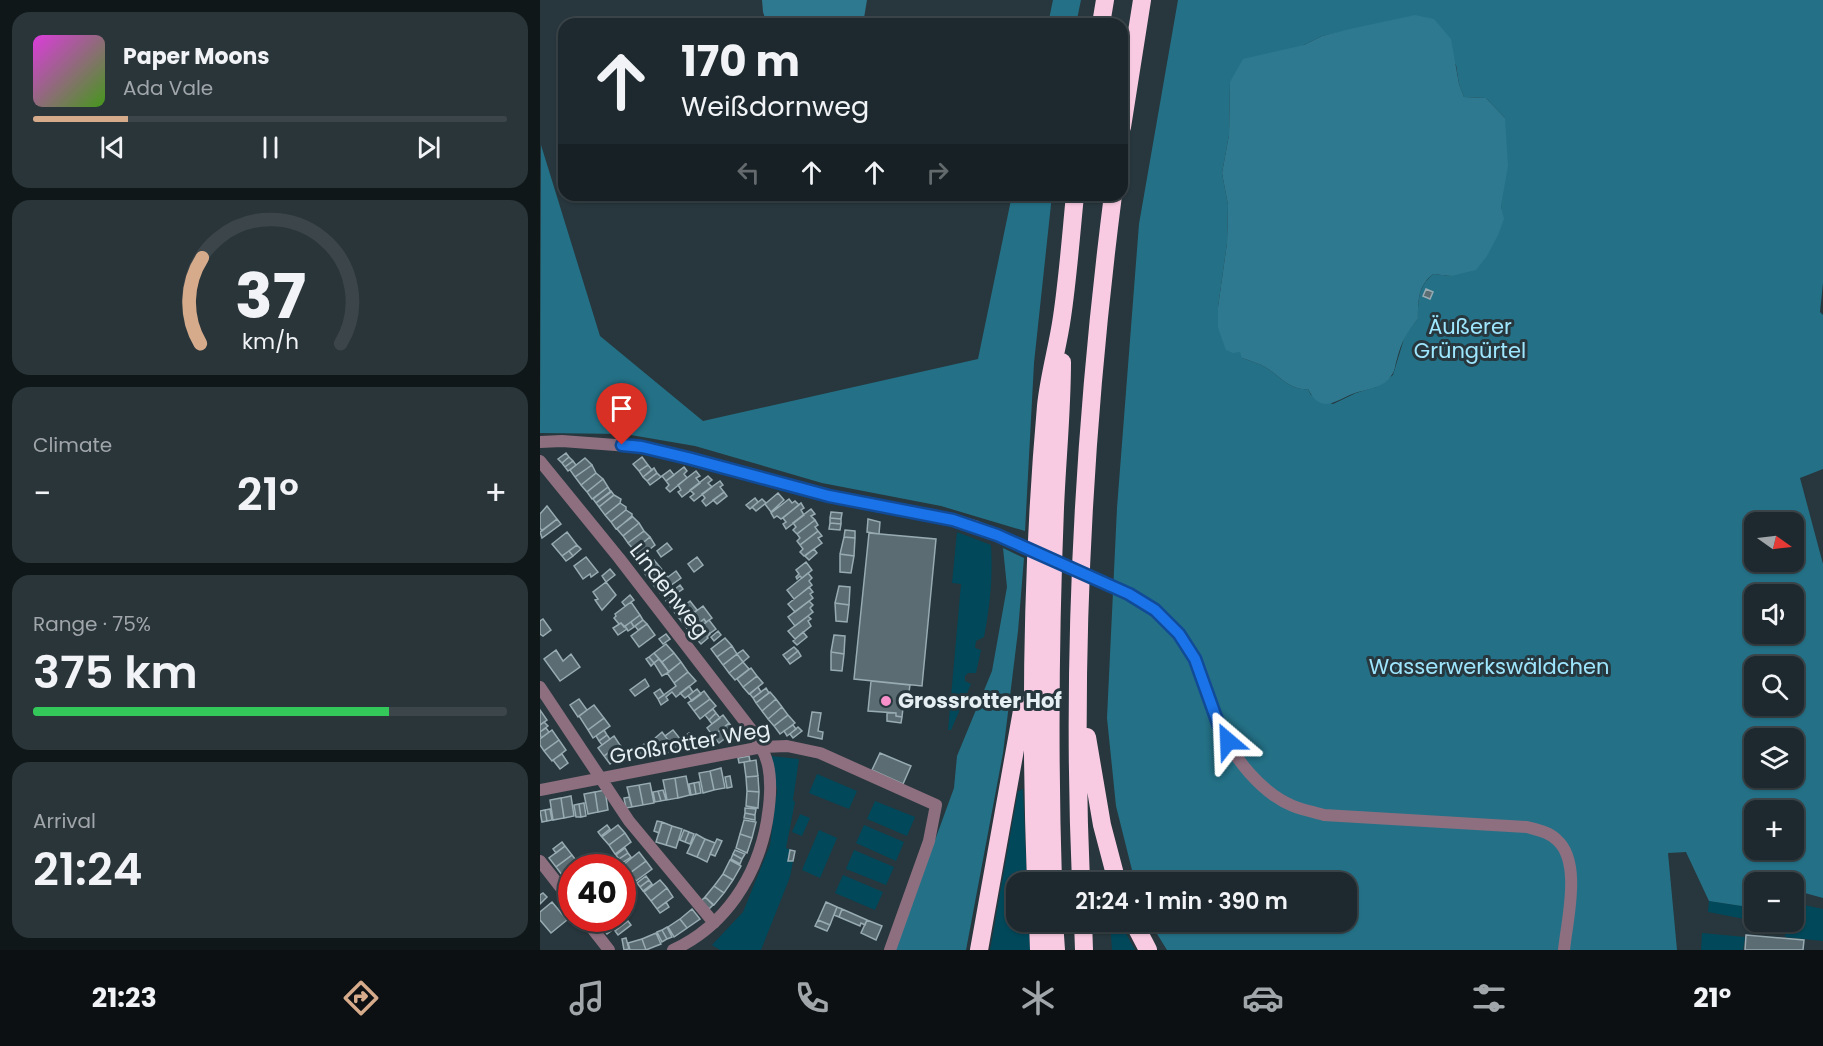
<!DOCTYPE html>
<meta charset="utf-8">
<style>
:root{--surface:#1d292e;--page:#2a353a;--text:#f1f3f6;--muted:#a0a6aa;--line:#3b454a;--accent:#d6ab8b}
body{margin:0;font-family:Poppins,sans-serif;background:var(--page);color:var(--text);height:100vh;display:flex;flex-direction:column;font-size:22px;white-space:nowrap}
*{box-sizing:border-box;margin:0}
p{font-size:20px;color:var(--muted)}
.icon{flex:none;width:33px;height:33px;fill:none;stroke:currentColor;stroke-width:2;stroke-linecap:round;stroke-linejoin:round}
.map{position:relative;flex:1;overflow:hidden}
.drawer{display:flex;flex-direction:column;gap:12px;padding:12px;background:#101719;width:540px}
.drawer>*{flex:none}
.hud{position:absolute;left:18px;top:18px;width:570px;height:183px;border-radius:18px;box-shadow:0 2px 4px #0004,0 0 0 2px var(--line);background:#1d292e;color:var(--text);overflow:hidden}
.needle{width:39px;rotate:104deg}
.fabs{position:absolute;left:1204px;top:512px;display:grid;gap:12px}
.fabs a{display:grid;place-items:center;width:60px;height:60px;border-radius:12px;background:var(--surface);box-shadow:0 2px 4px #0004,0 0 0 2px var(--line);font-size:30px}
.speed{position:absolute;left:18px;top:854px;display:flex;gap:12px;font-size:30px;font-weight:700;text-align:center}
.speed>*{display:grid;place-content:center;width:78px;height:78px;border-radius:50%;background:var(--surface);box-shadow:0 2px 4px #0004,0 0 0 2px var(--line);line-height:1}
.speed .limit{border:9px solid #d22;background:#fff;color:#111}
.pin{position:absolute;display:grid;place-items:center;width:51px;height:51px;color:#fff;margin:-62px -26px;border-radius:50% 50% 50% 0;rotate:-45deg;box-shadow:0 0 6px #0007}
.pin .icon{rotate:45deg}
.me{position:absolute;width:66px;margin:-33px;rotate:334deg;stroke-linejoin:round;filter:drop-shadow(0 0 4px #0008)}
.turn{display:flex;align-items:center;gap:21px;height:126px;padding:0 24px;font-size:27px}
.turn .icon{width:78px;height:78px;stroke-width:2.5}
.turn b{display:block;font-size:42px;line-height:51px}
.lanes{display:flex;align-items:center;height:57px;padding:0 24px;background:#0003;justify-content:center;gap:30px;direction:ltr}
.lanes .off{opacity:.35}
.big{font-size:45px;font-weight:600;line-height:1.1}
.drawer .widget{flex:1;display:flex;flex-direction:column;justify-content:center;gap:9px;min-width:0;padding:0 21px;border-radius:18px;background:var(--page)}
.drawer .dial{align-items:center;gap:0}
.dial svg{height:156px;overflow:visible;fill:none;stroke:var(--line);stroke-width:7;stroke-linecap:round;text-anchor:middle}
.dial text{fill:var(--text);stroke:none}
.song{display:flex;align-items:center;gap:18px}
.cover{width:72px;height:72px;border-radius:9px;background:linear-gradient(135deg,hsl(300 70% 55%),hsl(100 70% 35%))}
.played{height:6px;border-radius:3px;background:linear-gradient(90deg,var(--accent) 20%,var(--line) 20%)}
.keys{display:flex;justify-content:space-around;direction:ltr}
.heat{display:flex;justify-content:space-between;align-items:center;font-size:33px;direction:ltr}
.charge{height:9px;border-radius:4px;background:linear-gradient(90deg,#34c759 75%,var(--line) 0)}
.trip{position:absolute;left:466px;top:872px;width:351px;height:60px;border-radius:18px;background:var(--surface);box-shadow:0 2px 4px #0004,0 0 0 2px var(--line);font-weight:600;line-height:60px;text-align:center}
.menu{display:flex;height:96px;justify-content:space-around;align-items:center;background:#0c1012;color:var(--muted)}
.menu .icon{width:42px;height:42px}
.menu .active{color:var(--accent)}
.menu b{font-size:27px;color:var(--text)}
main{display:flex;flex:1;min-height:0}
.map>svg:first-child{display:block}
.green{fill:#00485a}
.forest{fill:#247187;fill-rule:evenodd}
.water{fill:#2e798f}
.building{fill:#5b6d73;stroke:#98abb2;stroke-width:1.5}
.lines{fill:none;stroke-linecap:round;stroke-linejoin:round}
.minor{stroke:#8e6f7f;stroke-width:12}
.highway{stroke:#f9cbe2;stroke-width:18}
.minor-bridge{stroke:#8e6f7f;stroke-width:12}
.route-casing{stroke:#114b97;stroke-width:15}
.route{stroke:#1a73e8;stroke-width:10}
.poi-dot{fill:#f890cb;stroke:#27373d;stroke-width:2}
.labels{text-anchor:middle;stroke-width:6;stroke-linejoin:round;paint-order:stroke}
.park-label{font-size:21px;fill:#9ee6fe;stroke:#27373d}
.street-label{font-size:21px;fill:#e6f0f4;stroke:#27373d}
.poi-label{font-size:21px;font-weight:bold;fill:#e6f0f4;stroke:#27373d;text-anchor:start}
</style>
<main>
<section class="drawer">
<div class="widget">
<div class="song"><i class="cover"></i><div><b>Paper Moons</b><p>Ada Vale</p></div></div>
<div class="played"></div>
<div class="keys"><svg class="icon" aria-label="previous" viewBox="0 0 24 24"><path d="M18 5L8 12l10 7zM5 5v14"/></svg><svg class="icon" aria-label="pause" viewBox="0 0 24 24"><path d="M8 5v14M16 5v14"/></svg><svg class="icon" aria-label="next" viewBox="0 0 24 24"><path d="M6 5l10 7-10 7zM19 5v14"/></svg></div>
</div>
<div class="widget dial"><svg viewBox="0 0 100 80">
<path d="M14 69A42 42 0 1 1 86 69"/>
<path d="M14 69A42 42 0 0 1 15 25" stroke="#d6ab8b"/>
<text x="50" y="56" font-size="32" font-weight="700">37</text>
<text x="50" y="72" font-size="11">km/h</text>
</svg></div>
<div class="widget"><p>Climate</p>
<div class="heat"><a>−</a><b class="big">21°</b><a>+</a></div>
</div>
<div class="widget"><p>Range · 75%</p><b class="big">375 km</b><div class="charge"></div></div>
<div class="widget"><p>Arrival</p><b class="big">21:24</b></div>
</section>
<div class="map">
<svg width="1283" height="950" viewBox="0 0 1283 950">
<rect width="100%" height="100%" fill="#27373d"/>
<!-- green -->
<path class="green" d="M417,532L451,545C453,577 450,606 444,637L436,641L435,648L441,650L436,673H428L425,676V681L431,684L411,730H408L421,584L412,583Z
M230,756L259,759L253,800L255,802L246,848L255,851L250,877L221,950H180L172,945L203,912L230,845L237,790Z
M277,774L317,791L309,809L269,793Z
M483,789L487,882H477V921H488L490,950H450L478,791Z
M335,801L375,817L367,836L327,819Z
M260,814L270,818L262,836L252,832Z
M324,825L364,842L356,861L316,843Z
M279,830L297,838L280,878L262,870Z
M314,850L354,867L346,885L306,869Z
M303,875L343,892L335,910L295,893Z
M1169,901L1215,908V921L1168,912Z
M1254,903L1283,909V941L1245,937L1246,921H1254Z
M570,921H579L595,950H572Z
M1162,933L1205,937L1203,950H1161Z"/>
<!-- forest -->
<path class="forest" d="M513,0H541L536,24H508Z
M638,0H1283V283L1280,312L1283,315V469L1260,478L1283,564V898L1254,890V882H1215V908L1169,901L1146,852L1128,853L1137,950H627L609,921H807V882H595L576,806L567,718L577,508L599,224ZM874,16L916,65L919,84L924,97L946,98L965,118L961,206L963,219L911,276L893,274C878,287 878,300 878,319L866,332L853,375L836,387L816,393L793,404L771,395L768,389C750,391 739,375 725,367C718,363 710,361 702,358V354L678,328V307L687,243L688,205L682,173L689,135L690,82L782,36ZM1215,522H1254V561H1215ZM1215,594H1254V633H1215ZM1215,666H1254V705H1215ZM1215,738H1254V777H1215ZM1215,810H1254V849H1215Z
M1,145L60,336L163,421L438,359L472,195H512L494,363L485,531L401,506L282,483L155,446L85,434L0,433Z
M463,548L484,558L478,631L463,753L426,950H355L414,788L417,756L452,671L467,587Z"/>
<!-- water -->
<path class="water" d="M222,0H327L323,24H227L223,12Z
M875,15L894,19L911,39L919,84L924,97L946,98L965,118L968,166L961,206L964,219L958,235L947,256L936,270L911,276L893,274C878,286 878,300 878,319C867,331 861,343 857,359C855,365 855,372 851,376C844,387 830,389 818,392C798,398 782,417 768,389C750,391 739,375 725,367C718,363 710,361 702,358L700,352L693,353L686,350L678,328V307L687,243L688,205L682,173L689,135L690,82L703,59L764,45L782,36L810,29Z"/>
<!-- building -->
<path class="building" d="M886,289L893,292L890,299L883,296Z
M26,453L29,457L22,463L18,459Z
M29,457L33,461L25,467L22,463Z
M102,457L108,465L99,471L93,464Z
M45,458L52,465L35,477L30,470Z
M33,461L36,465L28,471L25,467Z
M52,465L56,473L41,485L35,477Z
M108,465L112,470L103,477L99,471Z
M144,467L147,471L144,474L147,478L130,492L126,488L129,485L126,481Z
M114,468L117,473L107,481L103,477Z
M130,470L134,475L126,481L122,476Z
M156,471L160,476L156,478L160,483L142,497L138,492L141,490L138,485Z
M56,473L63,479L47,492L41,485Z
M117,473L121,477L110,485L107,481Z
M168,476L172,480L168,483L172,487L154,501L150,497L154,494L150,490Z
M63,479L68,487L52,499L47,492Z
M180,481L183,485L180,487L184,492L166,506L162,501L165,498L162,494Z
M68,487L71,492L56,503L53,499Z
M71,491L74,495L59,507L56,503Z
M184,492L187,496L177,504L173,500Z
M238,493L244,500L231,512L225,504Z
M74,495L81,499L80,503L65,515L59,507Z
M215,498L218,502L210,509L206,505Z
M222,499L226,503L216,511L212,507Z
M249,499L252,503L255,501L259,505L241,519L237,516L234,518L231,513Z
M80,503L86,507V510L71,522L65,515Z
M261,503L264,508L261,510L264,515L246,529L243,524L246,522L243,518Z
M7,506L17,519L2,531L0,528V514Z
M271,509L275,514L271,516L275,520L257,534L253,530L256,527L253,523Z
M86,510L92,514V517L76,529L71,522Z
M291,512L302,513L301,519L290,518Z
M92,516L99,523L83,536L77,529Z
M290,518L301,519V524L290,523Z
M17,519L21,524L2,538L0,532Z
M328,519L340,522L339,534L327,532Z
M275,520L278,525L275,527L278,531L260,545L257,541L260,538L257,534Z
M99,523L104,531L88,543L83,536Z
M290,523L301,524L300,530L289,529Z
M305,530L315,531V538L304,537Z
M104,531L110,537L94,550L88,543Z
M278,531L282,536L278,538L282,543L264,556L260,552L263,549L260,545Z
M27,532L37,545L22,556L12,544Z
M329,533L396,539L382,686L314,679Z
M110,537L115,545L100,557L94,550Z
M304,537L315,538L314,556L300,554Z
M127,543L132,549L121,557L117,551Z
M37,545L41,549L33,556L29,551Z
M274,549L277,553L269,560L265,556Z
M29,551L33,556L26,561L22,556Z
M300,554L314,556L311,573L300,572Z
M46,557L58,572L51,577L50,574L43,579L34,566Z
M157,557L163,565L154,572L148,564Z
M114,560L124,572L111,582L102,570Z
M266,562L272,570L262,578L260,576L257,579L256,577L259,574L256,570Z
M70,569L75,575L66,582L62,576Z
M136,571L141,578L120,593L111,582L124,572L128,577Z
M268,573L272,578L269,581L272,585L254,599L247,590Z
M66,582L76,595L62,610L55,600L58,599L53,592Z
M140,585L143,589L131,597L129,594Z
M299,586L310,587L309,605L295,603Z
M269,587L273,592L270,594L273,598L255,612L248,604Z
M136,594L145,605L135,613L126,601Z
M90,595L94,600L85,606L82,602Z
M150,601L157,610L142,622L135,613Z
M269,601L273,605L270,608L273,612L255,626L248,617Z
M91,602L100,615L84,627L81,623L79,624L74,618L76,616L75,614Z
M295,603L309,605L307,622L296,621Z
M163,606L172,618L166,622L164,619L149,631L142,622Z
M100,615L103,620L94,627L91,622Z
M268,616L271,619L268,621L271,626L255,639L248,631Z
M3,619L11,630L3,636L0,634V621Z
M164,619L166,622L163,625L170,634L167,637L168,638L161,644L149,631Z
M103,620L107,624L98,630L95,626Z
M169,620L176,629L169,634L163,625Z
M91,622L94,627L88,631L85,626Z
M81,623L87,629L78,635L73,628Z
M107,624L115,635L99,647L91,636Z
M178,631L181,635L174,641L171,637Z
M263,632L267,637L257,645L253,641Z
M126,634L130,639L123,644L119,639Z
M294,635L305,636L304,654L291,652Z
M185,638L192,646L177,657L171,649Z
M126,644L134,653L122,662L114,653Z
M192,646L197,654L183,665L177,657Z
M254,647L258,651L247,660L243,655Z
M16,650L23,661L31,654L40,667L20,681L4,659Z
M203,650L209,657L203,662L197,654Z
M258,651L261,656L250,664L247,660Z
M291,652L304,654L302,671L291,670Z
M114,653L119,659L114,663L109,657Z
M134,653L141,662L129,672L122,662Z
M197,654L203,662L189,673L183,665Z
M109,657L114,663L111,666L106,659Z
M119,659L129,672L122,676L114,663Z
M141,662L148,672L134,683L127,673Z
M203,662L209,669L195,680L189,673Z
M211,668L217,676L203,687L197,679Z
M148,672L156,681L136,697L132,692L126,697L128,700L121,705L118,699L136,686L134,683Z
M217,676L223,683L209,694L203,687Z
M105,679L109,686L95,696L90,690Z
M331,681L370,685L369,692L365,691L362,717L356,716V713L328,711Z
M149,686L153,692L145,698L140,693Z
M218,687L221,692L213,698L210,694Z
M226,688L229,693L216,703L213,698Z
M120,689L124,695L118,699L114,693Z
M157,689L161,694L152,701L148,696Z
M164,691L170,699L154,711L148,703Z
M230,692L236,699L222,711L216,703Z
M39,699L47,710L38,717L30,705Z
M170,699L176,706L160,719L154,711Z
M236,699L242,707L228,719L222,711Z
M54,705L64,718L48,730L39,716Z
M242,707L248,715L234,726L228,719Z
M173,709L176,713L169,720L165,715Z
M0,710L7,720L0,725Z
M272,712L281,713L278,731L283,732L282,739L268,736Z
M176,713L180,718L172,724L169,720Z
M347,713H356V716L362,717L361,723L347,721Z
M183,715L189,723L173,736L167,728Z
M248,715L255,723L240,734L234,726Z
M64,718L70,726L53,738L48,730Z
M4,722L8,726L0,732V725Z
M189,723L195,731L179,743L173,736Z
M253,725L256,729L247,736L244,731Z
M258,727L262,731L253,738L250,734Z
M6,728L9,732L1,738L0,732Z
M12,730L19,740L4,751L0,745V739Z
M64,730L67,735L59,741L56,736Z
M133,730L145,745L137,752L125,736Z
M195,731L199,735L188,744L185,739Z
M122,732L134,748L126,754L114,739Z
M149,733L157,743L153,747L145,736Z
M67,735L70,739L62,745L59,741Z
M74,736L80,745L64,756L58,748Z
M145,736L151,744L147,748L140,740Z
M19,740L26,750L12,761L4,751Z
M117,742L123,751L115,758L108,749Z
M104,744L113,755L109,758L100,748Z
M80,745L86,752L70,764L64,756Z
M100,748L106,756L102,759L96,751Z
M340,753L371,766L363,784L332,770Z
M22,754L28,763L20,769L13,760Z
M209,756L210,761L199,763L198,758Z
M216,760L218,776L206,777L204,762Z
M181,768L185,788L174,790L170,771Z
M170,771L174,790L163,793L159,773Z
M146,776L150,795L138,798L135,778Z
M190,776L192,787L187,788L185,777Z
M218,776L219,792L207,791L206,777Z
M135,778L138,798L127,800L123,780Z
M159,782L161,793L156,794L154,783Z
M110,783L114,803L103,805L99,785Z
M154,783L156,794L151,795L149,784Z
M99,785L103,805L92,807L87,787Z
M65,790L68,810L58,812L55,792Z
M123,790L126,800L121,801L118,791Z
M118,791L121,801L115,802L113,792Z
M207,791L219,792L218,808L206,806Z
M55,792L58,812L48,814L44,794Z
M31,796L34,816L24,818L21,798Z
M89,797L92,807L86,808L84,798Z
M21,798L24,818L13,820L10,800Z
M44,803L46,816L41,817L39,804Z
M39,804L41,817H36L34,805Z
M205,808L216,809L215,815L205,813Z
M10,809L12,820L7,821L5,810Z
M5,810L7,821L2,822L0,811Z
M205,813L215,815V820L204,818Z
M204,820L216,822L212,838L200,834Z
M117,821L122,822L119,833L114,831Z
M122,822L132,826L126,845L116,842Z
M67,825L70,829L61,836L58,832Z
M78,825L85,833L69,845L62,837Z
M132,826L142,829L136,848L126,845Z
M144,830L149,832L145,842L140,840Z
M149,832L154,834L150,844L145,842Z
M85,833L91,842L75,854L69,845Z
M156,834L165,839L157,857L147,853Z
M200,834L212,838L207,853L196,848Z
M165,839L175,843L167,862L157,857Z
M177,839L182,841L175,856L170,854Z
M22,842L25,846L16,853L13,849Z
M25,846L32,855L16,867L9,858Z
M85,848L88,853L79,859L76,855Z
M195,850L205,854L202,859L193,854Z
M250,850L255,851L253,861H248Z
M99,852L106,861L90,873L83,865Z
M88,853L91,857L82,863L79,859Z
M193,854L202,859L200,864L191,859Z
M32,855L38,863L22,875L16,867Z
M190,860L201,866L193,880L183,874Z
M106,861L112,869L96,881L90,873Z
M183,874L193,880L184,893L174,886Z
M106,876L109,880L100,887L97,883Z
M109,880L112,884L103,891L100,887Z
M120,880L127,888L111,901L104,892Z
M174,886L184,893L174,905L165,897Z
M127,888L133,897L117,909L111,901Z
M3,893L7,897L0,904V895Z
M165,897L173,905L169,909L161,901Z
M12,902L27,920L11,933L0,920V912Z
M126,902L129,907L120,913L117,909Z
M286,902L297,907L290,925L278,920Z
M297,907L302,909L299,917L294,915Z
M152,909L160,919L147,928L140,919Z
M302,909L327,920L325,925L321,923L320,926L299,917Z
M55,918H69L60,925Z
M69,918H80L83,922L67,934L60,925Z
M140,919L147,928L134,937L128,927Z
M278,920L290,925L287,931L275,926Z
M327,920L342,926L336,940L321,933Z
M88,921L91,925L78,935L75,931Z
M127,927L132,937L127,939L122,930Z
M122,930L127,939L122,942L117,932Z
M116,933L121,944L106,950L102,939Z
M1206,935L1264,940L1263,950H1205Z
M86,938L89,949L84,950L82,939Z
M102,939L106,950H90L88,943Z"/>
<g class="lines">
<!-- minor -->
<path class="minor" d="M0,442L22,441L102,447L289,496L413,520L435,526L473,542
M0,461L79,558L213,732C219,742 225,753 228,765C232,783 230,803 227,821C217,877 185,926 133,950
M580,590C612,605 636,626 654,657C666,677 669,704 679,726C693,757 721,793 753,806C763,810 774,812 784,815L987,827C998,830 1009,832 1017,840C1042,862 1027,920 1024,950
M0,687L89,821L174,923
M0,790L222,747L247,746L280,753L396,805L389,841L350,950
M0,861L32,902
M44,918L69,950"/>
<!-- highway -->
<path class="highway" d="M561,24L565,0
M582,127L602,0
M547,737L562,825L577,882
M496,882C490,723 492,564 506,406C509,376 518,346 522,317C528,277 531,235 535,195
M513,882C509,757 510,633 515,508C517,459 522,411 522,362
M541,882C531,653 544,422 573,195
M498,921L499,950
M514,921L516,950
M543,921L544,950
M593,921L608,950
M439,950L483,705"/>
<!-- minor-bridge -->
<path class="minor-bridge" d="M473,542L580,590"/>
</g>
<g class="lines">
<!-- route casing -->
<g class="route-casing">
<path id="route" d="M82,445L102,447L148,458L289,496L413,520L457,535L589,594L615,610L639,634L655,659L679,726L688,741"/>
</g>
<!-- route -->
<use href="#route" class="route"/>
</g>
<!-- markers -->
<circle class="poi-dot" cx="346" cy="701" r="6"/>
<g class="labels">
<!-- park labels -->
<g class="park-label">
<text x="930" y="334">Äußerer<tspan x="930" dy="24">Grüngürtel</tspan></text>
<text x="949" y="674">Wasserwerkswäldchen</text>
</g>
<!-- street labels -->
<g class="street-label">
<text transform="translate(129 591) rotate(52)" y="7">Lindenweg</text>
<text transform="translate(150 743) rotate(-10)" y="7">Großrotter Weg</text>
</g>
<!-- poi labels -->
<g class="poi-label">
<text x="358" y="708">Grossrotter Hof</text>
</g>
</g>
</svg>
<div class="fabs">
<a><svg class="needle" viewBox="-14 -14 28 28"><path d="M0-13l5 13h-10z" fill="#e53935"/><path d="M0 13l5-13h-10z" fill="#a0a6aa"/></svg></a>
<a><svg class="icon" aria-label="sound" viewBox="0 0 24 24"><path d="M4 9h4l5-4v14l-5-4H4zM17 9q2 3 0 6"/></svg></a>
<a><svg class="icon" aria-label="search" viewBox="0 0 24 24"><circle cx="10" cy="10" r="6"/><path d="M15 15l6 6"/></svg></a>
<a><svg class="icon" aria-label="layers" viewBox="0 0 24 24"><path d="M12 4l9 5-9 5-9-5zM3 14l9 5 9-5"/></svg></a>
<a>+</a>
<a>−</a>
</div>
<div class="speed"><div class="limit">40</div></div>
<div class="pin" style="left:82px;top:445px;background:#d93025"><svg class="icon" aria-label="arrive" viewBox="0 0 24 24"><path d="M6 21V4h12l-3 4 3 4H6"/></svg></div>
<svg class="me" style="left:688px;top:741px" viewBox="-20 -20 40 40"><path d="M0-17L14 15 0 8-14 15z" fill="#1a73e8" stroke="#fff" stroke-width="4"/></svg>
<div class="trip">21:24 · 1 min · 390 m</div>
<div class="hud">
<div class="turn"><svg class="icon" aria-label="ahead" viewBox="0 0 24 24"><path d="M12 20V5M6 11l6-6 6 6"/></svg><div><b>170 m</b>Weißdornweg</div></div>
<div class="lanes"><svg class="icon off" aria-label="left" viewBox="0 0 24 24"><path d="M17 20v-9H6M10 6l-5 5 5 5"/></svg><svg class="icon" aria-label="ahead" viewBox="0 0 24 24"><path d="M12 20V5M6 11l6-6 6 6"/></svg><svg class="icon" aria-label="ahead" viewBox="0 0 24 24"><path d="M12 20V5M6 11l6-6 6 6"/></svg><svg class="icon off" aria-label="right" viewBox="0 0 24 24"><path d="M7 20v-9h11M14 6l5 5-5 5"/></svg></div>
</div>
</div>
</main>
<nav class="menu">
<b>21:23</b>
<svg class="icon active" aria-label="directions" viewBox="0 0 24 24"><path d="M12 3l9 9-9 9-9-9zM9 14v-3h6M13 9l2 2-2 2"/></svg>
<svg class="icon" aria-label="music" viewBox="0 0 24 24"><path d="M9 18V5l10-2v13"/><circle cx="6" cy="18" r="3"/><circle cx="16" cy="16" r="3"/></svg>
<svg class="icon" aria-label="phone" viewBox="0 0 24 24"><path d="M5 4h4l2 5-3 2q2 4 5 5l2-3 5 2v4C11 20 4 13 5 4z"/></svg>
<svg class="icon" aria-label="climate" viewBox="0 0 24 24"><path d="M12 3v18M4 7l16 10M4 17L20 7"/></svg>
<svg class="icon" aria-label="car" viewBox="0 0 24 24"><path d="M5 17H2v-5l4-1 3-4h7l3 4 3 1v5h-3M9 17h6M6 11h13"/><circle cx="7" cy="17" r="2"/><circle cx="17" cy="17" r="2"/></svg>
<svg class="icon" aria-label="filters" viewBox="0 0 24 24"><path d="M4 7h16M4 17h16"/><circle cx="9" cy="7" r="2"/><circle cx="15" cy="17" r="2"/></svg>
<b>21°</b>
</nav>
